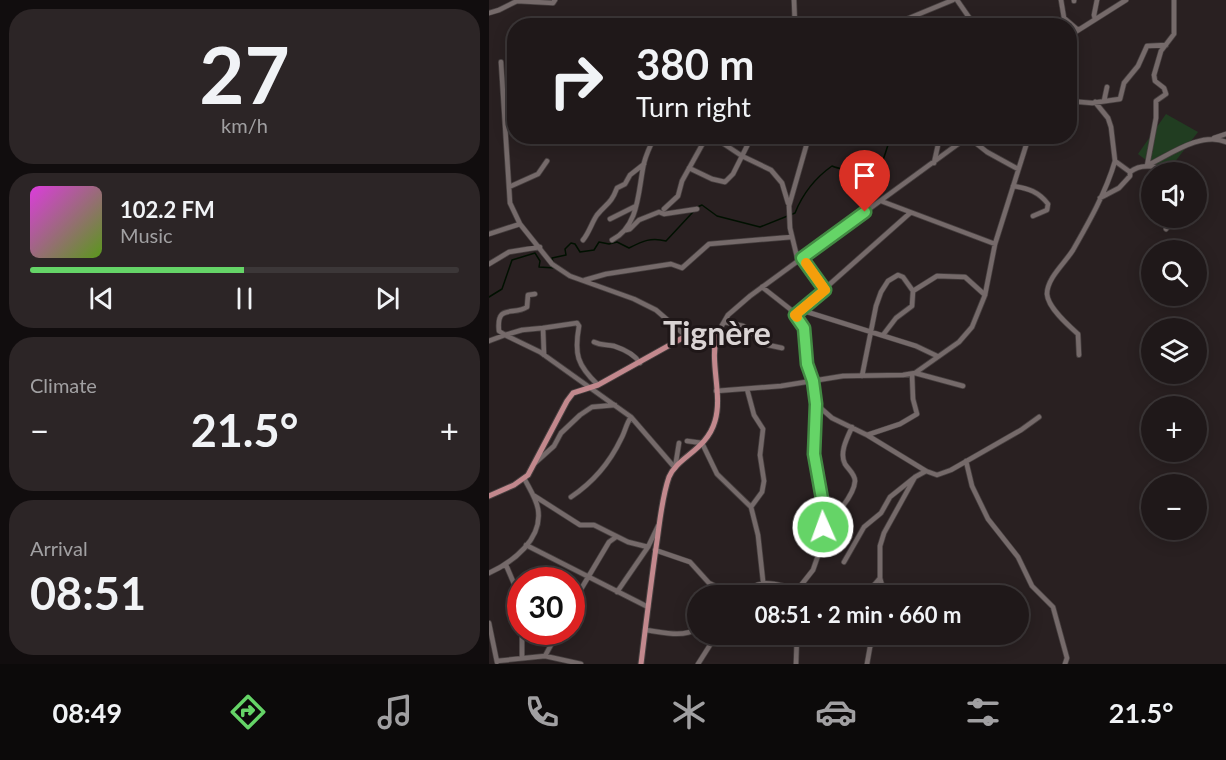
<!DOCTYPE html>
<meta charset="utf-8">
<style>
:root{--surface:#1f1819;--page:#2c2526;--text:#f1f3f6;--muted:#a1a0a2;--line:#3c3738;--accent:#65d467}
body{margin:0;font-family:Lato,sans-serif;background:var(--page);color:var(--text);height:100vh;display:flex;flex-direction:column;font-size:22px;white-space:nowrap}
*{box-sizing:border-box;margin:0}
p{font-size:20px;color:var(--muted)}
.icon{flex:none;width:33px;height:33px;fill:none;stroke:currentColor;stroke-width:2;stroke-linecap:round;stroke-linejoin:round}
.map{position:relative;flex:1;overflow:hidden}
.sheet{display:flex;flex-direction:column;gap:9px;padding:9px;background:#110d0e;width:489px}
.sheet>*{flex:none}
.hud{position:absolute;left:18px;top:18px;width:570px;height:126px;border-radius:24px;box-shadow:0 3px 15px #0003,0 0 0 2px var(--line);background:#1f1819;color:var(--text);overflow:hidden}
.tools{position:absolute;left:652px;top:162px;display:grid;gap:12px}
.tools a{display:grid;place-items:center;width:66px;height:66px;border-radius:50%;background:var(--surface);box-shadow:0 3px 15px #0003,0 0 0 2px var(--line);font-size:30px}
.speed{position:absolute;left:18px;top:567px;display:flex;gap:12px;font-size:30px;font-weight:700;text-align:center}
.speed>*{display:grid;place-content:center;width:78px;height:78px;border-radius:50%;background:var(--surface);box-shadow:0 3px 15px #0003,0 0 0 2px var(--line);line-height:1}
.speed .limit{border:9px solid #d22;background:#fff;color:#111}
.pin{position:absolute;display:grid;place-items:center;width:51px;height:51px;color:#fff;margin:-62px -26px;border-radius:50% 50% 50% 0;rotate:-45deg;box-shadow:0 0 6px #0007}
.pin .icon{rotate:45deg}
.me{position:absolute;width:66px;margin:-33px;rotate:358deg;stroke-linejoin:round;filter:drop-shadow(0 0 4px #0008)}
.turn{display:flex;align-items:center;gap:21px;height:126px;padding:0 30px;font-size:27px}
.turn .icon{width:78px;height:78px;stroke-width:2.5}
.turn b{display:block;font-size:42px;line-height:51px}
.big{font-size:45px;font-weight:700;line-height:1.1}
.sheet .card{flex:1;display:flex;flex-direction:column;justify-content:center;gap:9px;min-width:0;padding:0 21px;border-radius:24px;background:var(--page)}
.sheet .dial{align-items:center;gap:0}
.dial b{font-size:78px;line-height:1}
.song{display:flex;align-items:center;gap:18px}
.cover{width:72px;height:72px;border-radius:9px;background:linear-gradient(135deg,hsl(300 70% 55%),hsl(90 70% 35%))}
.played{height:6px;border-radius:3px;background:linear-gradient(90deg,var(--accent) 50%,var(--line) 50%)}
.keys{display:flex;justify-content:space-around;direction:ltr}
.heat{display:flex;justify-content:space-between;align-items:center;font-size:33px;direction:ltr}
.trip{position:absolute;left:198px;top:585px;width:342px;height:60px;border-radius:30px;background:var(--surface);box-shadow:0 3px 15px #0003,0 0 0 2px var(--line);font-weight:700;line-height:60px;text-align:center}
.menu{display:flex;height:96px;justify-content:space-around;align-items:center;background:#0c0a0a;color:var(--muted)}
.menu .icon{width:42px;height:42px}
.menu .current{color:var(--accent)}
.menu b{font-size:27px;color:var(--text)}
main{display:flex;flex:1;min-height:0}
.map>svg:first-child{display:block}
.green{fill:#213d21}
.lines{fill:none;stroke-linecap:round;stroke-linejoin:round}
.stream{stroke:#001000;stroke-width:1.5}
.minor-casing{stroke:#463f3f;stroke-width:6}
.major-casing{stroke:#463f3f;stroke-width:7}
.minor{stroke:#756a6a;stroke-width:4.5}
.major{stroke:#c2888d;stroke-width:5}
.route-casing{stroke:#428a43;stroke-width:15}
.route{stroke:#65d467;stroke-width:10}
.slow{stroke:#f59e0b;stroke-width:10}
.labels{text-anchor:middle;stroke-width:6;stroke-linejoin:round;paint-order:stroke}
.town-label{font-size:32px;font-weight:bold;fill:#dad4d4;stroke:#1f1718}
</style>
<main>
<section class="sheet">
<div class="card dial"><b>27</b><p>km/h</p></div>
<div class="card">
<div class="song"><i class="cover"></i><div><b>102.2 FM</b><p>Music</p></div></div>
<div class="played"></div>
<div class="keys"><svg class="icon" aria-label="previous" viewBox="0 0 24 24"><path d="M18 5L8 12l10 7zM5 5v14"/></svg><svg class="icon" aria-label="pause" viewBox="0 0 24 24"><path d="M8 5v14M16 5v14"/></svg><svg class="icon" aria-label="next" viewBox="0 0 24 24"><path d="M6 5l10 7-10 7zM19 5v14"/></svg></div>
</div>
<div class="card"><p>Climate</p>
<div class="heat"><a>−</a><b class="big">21.5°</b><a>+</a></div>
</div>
<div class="card"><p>Arrival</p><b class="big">08:51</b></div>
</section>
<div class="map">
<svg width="737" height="664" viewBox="0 0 737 664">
<rect width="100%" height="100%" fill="#292021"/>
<!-- green -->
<path class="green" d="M677,114L709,132L678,172L670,170L649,154Z"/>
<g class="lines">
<!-- stream -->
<path class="stream" d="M206,208L213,205L228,216L271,227L306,213C314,193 326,178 343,166C352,170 361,169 370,173L377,167L388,170C397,160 396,148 403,136
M64,262L63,258L77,255L76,249L82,243L86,244L91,252L105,250L110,242L120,244L128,242L140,248C154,241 162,237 177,241L204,212
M0,297L13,289L23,260L46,253L51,261L50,267L66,268"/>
<!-- minor casing -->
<g class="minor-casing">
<path id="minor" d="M305,0L306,26
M468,0L486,26
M572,0L575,18L589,30
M585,1V0
M0,13L10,10L28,1L64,3L66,0
M606,19L605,15L608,0
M401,26L464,0
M580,36L637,0
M12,62L21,203L31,224L63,264L81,276L145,299L167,310L197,336
M580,101L603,103L631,99L635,83L649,66L658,46L677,45
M615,101L618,87
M606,102L619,118L622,127L626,161L641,172
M223,136L253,156L282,170L293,183L299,203
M479,137L498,152L529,169
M725,138L737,134
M173,143H185L199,136
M445,163L451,136
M659,165C680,155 713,131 737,142
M658,166L667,118V101L677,94L675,88L666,81L665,75L672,51L685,34V0
M200,168L223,179L236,182L244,174L263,136
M524,186C539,188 550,192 559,204L558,210L544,216
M20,187L49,174L58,161
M611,198L630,188L641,176V172C654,162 668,167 682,172
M392,201L506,244
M175,209L189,196L193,181L218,136
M121,219L147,206
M677,229L686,218
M137,230L141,229L150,220L170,212L175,214L208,209
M0,234L31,224
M94,240C100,233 103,222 108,215C118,203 122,204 128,188L136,184L141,175L155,164
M123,240C151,226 149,189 155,163C157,155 162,144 166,136
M313,258L336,290
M309,261L301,228L300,206L320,136
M0,264L20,252L51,247
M96,280L117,274L182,264L193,268L220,244L303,237
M273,287L301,309L315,328L318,364L324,381L327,404L325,454L335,510L332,547L324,570L309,589V596
M46,294L39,295L38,307C25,316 7,303 10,331L16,335L33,330L54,328
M312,310L427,346L448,356
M306,315L421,213
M235,322L254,326L279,345L293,348
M228,334L239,315L261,296L480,136
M394,335L407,318L423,306L424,291
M0,341L16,335L51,352L142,417L186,468L190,443
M105,342C113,346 118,344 125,346C134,349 146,355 151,363
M55,355L54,328L88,323L90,326C85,354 88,365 109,385
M590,355L589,334C580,326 559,308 558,294C558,278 576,263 584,250C600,222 617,192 626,161
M426,373L474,386
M373,376L387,306L392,292L399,281L409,275L414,277L424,291L448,276L476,277L496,295
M258,389L265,415L274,429L271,455L275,481L273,492L262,507
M227,391L292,386L354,376L414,375L426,373L470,342L483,327L496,295L506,244L540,136
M327,404L343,418L378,435L437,471L448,475L462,470L532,430L550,417
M378,435L411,424L428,414L424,399L423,374
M198,441L213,443L228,474L262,507L269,535L274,581
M477,461L483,486L499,519L529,557L543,586L564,607L578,658L576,664
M46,463L65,446L72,433L91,415L103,407L126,405
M44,495L91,525H105L139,542L159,547
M82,497C103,483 121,462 132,439C136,432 137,424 142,417
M334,527C345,518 365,496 366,481C366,474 359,469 356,464C350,453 358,438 363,427
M37,545L159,607
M166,550L201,562L220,583L226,586
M355,562L375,527L392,513L401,497L426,477L437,471
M17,565L32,600
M0,573C24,562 54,539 49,509C47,498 40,488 35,478
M391,578L396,596
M128,592L159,547L169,526
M252,596C275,572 291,589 318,590C324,590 330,587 337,588C361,592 374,601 391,578V546L395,533L426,477
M82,606L120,542L127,537
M0,623L8,662
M156,630C173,632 193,638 208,629
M33,632V657
M56,656L69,632
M8,661L56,656L92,664
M209,664L228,634
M307,664L308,634
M378,664L381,647L388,634"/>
</g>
<!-- major casing -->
<g class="major-casing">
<path id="major" d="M0,496L25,485L39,475L78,401L84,393L109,385L197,336L228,334C220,363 234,394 226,421C218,450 188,457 180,477C173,497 171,520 168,541C162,582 157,623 152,664"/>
</g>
<!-- minor -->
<use href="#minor" class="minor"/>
<!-- major -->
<use href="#major" class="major"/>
</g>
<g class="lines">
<!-- route casing -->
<g class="route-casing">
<path id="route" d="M334,527L335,510L325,454L327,404L324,381L318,364L315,328L306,315L336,290L313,258L376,212"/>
</g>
<!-- route -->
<use href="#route" class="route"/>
<!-- slow -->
<path class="slow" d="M308,317L306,315L336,290L317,263"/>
</g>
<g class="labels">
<!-- town labels -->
<g class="town-label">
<text x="228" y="345">Tignère</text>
</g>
</g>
</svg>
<div class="tools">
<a><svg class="icon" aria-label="sound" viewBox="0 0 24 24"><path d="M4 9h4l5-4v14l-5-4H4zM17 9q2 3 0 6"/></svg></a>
<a><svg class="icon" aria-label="search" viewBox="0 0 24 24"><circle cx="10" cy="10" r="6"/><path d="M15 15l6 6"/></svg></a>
<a><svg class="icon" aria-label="layers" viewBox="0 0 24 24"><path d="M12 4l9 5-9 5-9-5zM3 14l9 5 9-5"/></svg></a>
<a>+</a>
<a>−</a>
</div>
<div class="speed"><div class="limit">30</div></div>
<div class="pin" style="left:376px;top:212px;background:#d93025"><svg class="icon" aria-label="arrive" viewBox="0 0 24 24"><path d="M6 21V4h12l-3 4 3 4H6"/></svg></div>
<svg class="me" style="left:334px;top:527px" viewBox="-20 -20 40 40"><circle r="17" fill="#65d467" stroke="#fff" stroke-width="3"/><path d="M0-11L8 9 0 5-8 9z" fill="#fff"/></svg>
<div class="trip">08:51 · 2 min · 660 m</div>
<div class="hud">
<div class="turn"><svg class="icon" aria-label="right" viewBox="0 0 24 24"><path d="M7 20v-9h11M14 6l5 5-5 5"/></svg><div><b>380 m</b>Turn right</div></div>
</div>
</div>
</main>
<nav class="menu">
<b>08:49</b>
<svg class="icon current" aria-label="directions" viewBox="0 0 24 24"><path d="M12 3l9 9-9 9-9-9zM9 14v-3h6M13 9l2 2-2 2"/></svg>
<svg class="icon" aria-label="music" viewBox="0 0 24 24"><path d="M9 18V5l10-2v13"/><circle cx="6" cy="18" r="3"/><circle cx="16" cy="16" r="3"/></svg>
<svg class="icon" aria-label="phone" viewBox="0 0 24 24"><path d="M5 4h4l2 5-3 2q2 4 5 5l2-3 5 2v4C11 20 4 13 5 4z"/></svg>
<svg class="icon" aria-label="climate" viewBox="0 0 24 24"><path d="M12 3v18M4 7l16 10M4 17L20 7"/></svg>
<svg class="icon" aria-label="car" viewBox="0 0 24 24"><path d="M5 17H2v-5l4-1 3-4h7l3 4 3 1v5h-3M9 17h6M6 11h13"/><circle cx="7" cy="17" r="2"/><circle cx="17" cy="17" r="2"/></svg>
<svg class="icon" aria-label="filters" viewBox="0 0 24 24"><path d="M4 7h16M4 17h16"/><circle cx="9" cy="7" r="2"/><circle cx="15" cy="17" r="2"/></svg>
<b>21.5°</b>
</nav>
